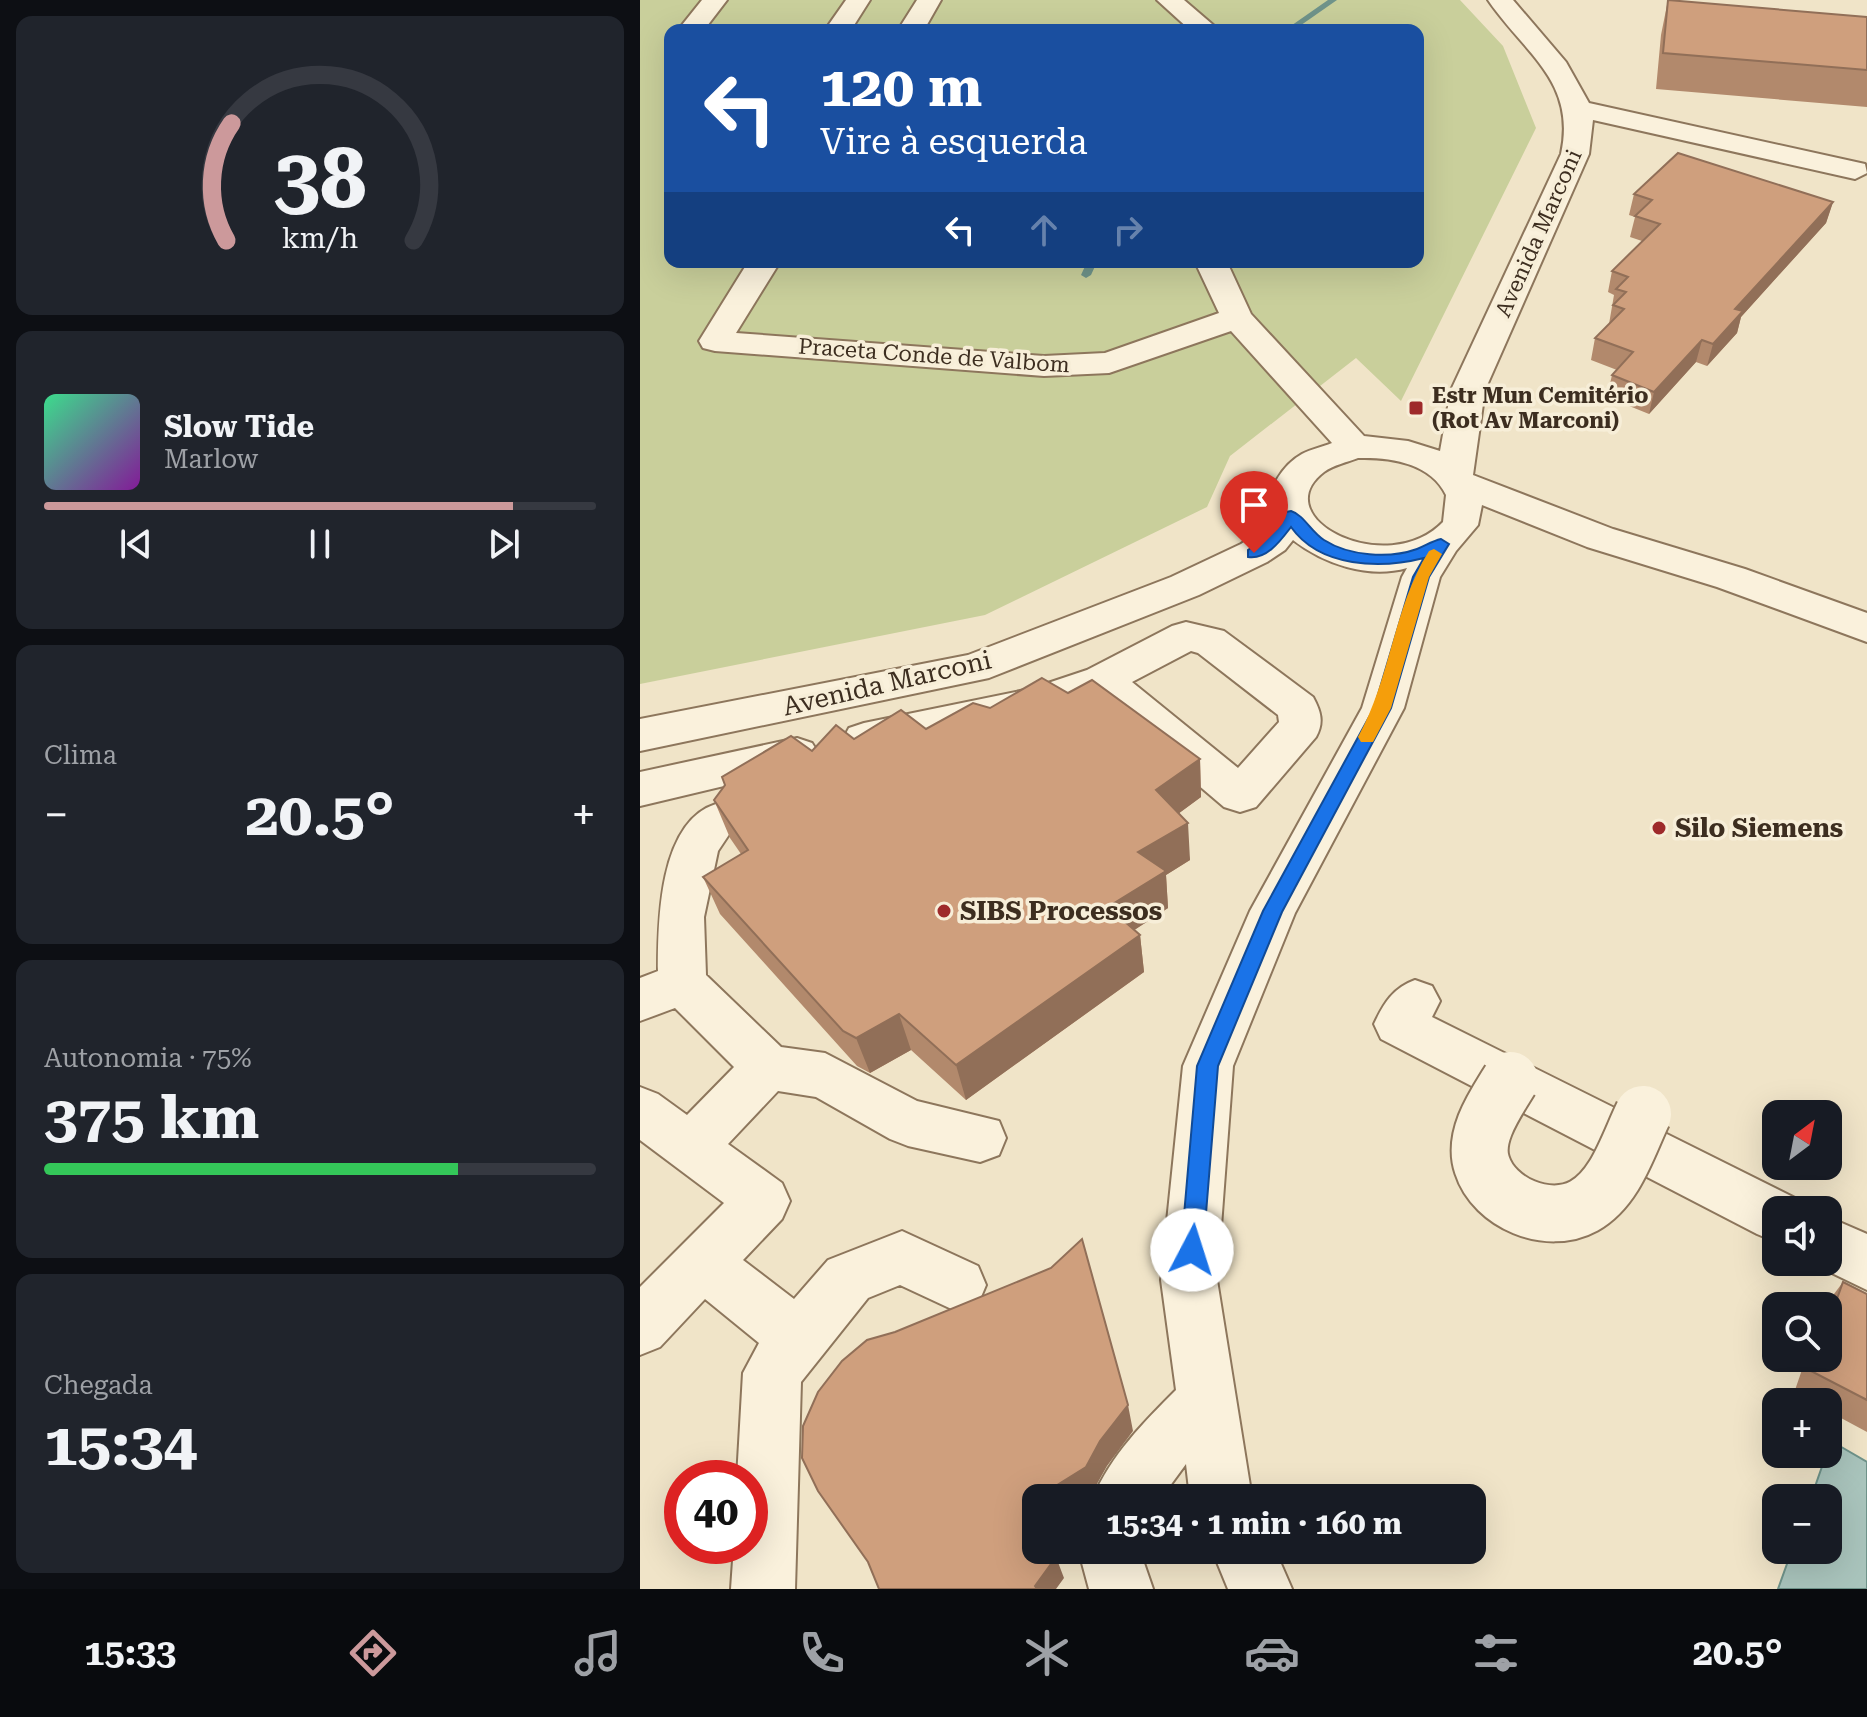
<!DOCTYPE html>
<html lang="pt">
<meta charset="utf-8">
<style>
:root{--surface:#171b24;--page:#20242c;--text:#f1f3f6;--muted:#9ea1a6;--line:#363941;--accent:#cc999b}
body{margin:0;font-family:"Roboto Serif",serif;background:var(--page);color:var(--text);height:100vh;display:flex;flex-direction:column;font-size:30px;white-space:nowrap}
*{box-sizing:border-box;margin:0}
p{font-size:26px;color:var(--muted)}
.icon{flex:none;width:44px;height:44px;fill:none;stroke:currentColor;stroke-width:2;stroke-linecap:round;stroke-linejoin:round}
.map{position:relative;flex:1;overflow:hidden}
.sheet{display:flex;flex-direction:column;gap:16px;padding:16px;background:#0d0f14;width:640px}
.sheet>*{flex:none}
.guide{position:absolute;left:24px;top:24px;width:760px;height:244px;border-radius:16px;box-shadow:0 8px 32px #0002;background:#1a4fa0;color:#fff;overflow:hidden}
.needle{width:52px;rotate:32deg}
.controls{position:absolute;left:1122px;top:1100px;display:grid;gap:16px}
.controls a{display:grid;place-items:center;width:80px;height:80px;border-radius:16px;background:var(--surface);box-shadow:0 8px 32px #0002;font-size:40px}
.speed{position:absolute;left:24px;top:1460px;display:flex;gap:16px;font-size:40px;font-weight:700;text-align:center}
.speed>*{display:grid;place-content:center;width:104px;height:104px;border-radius:50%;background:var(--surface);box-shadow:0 8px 32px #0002;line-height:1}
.speed .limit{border:12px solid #d22;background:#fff;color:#111}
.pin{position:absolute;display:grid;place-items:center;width:68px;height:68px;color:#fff;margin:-82px -34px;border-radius:50% 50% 50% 0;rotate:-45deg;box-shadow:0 0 8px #0007}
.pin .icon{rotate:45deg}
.me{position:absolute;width:88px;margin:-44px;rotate:5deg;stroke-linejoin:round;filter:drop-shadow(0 0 6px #0008)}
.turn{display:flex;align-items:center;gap:28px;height:168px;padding:0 24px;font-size:36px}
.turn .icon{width:104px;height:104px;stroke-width:2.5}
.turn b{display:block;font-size:56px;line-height:68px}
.lanes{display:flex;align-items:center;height:76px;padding:0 24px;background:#0003;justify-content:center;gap:40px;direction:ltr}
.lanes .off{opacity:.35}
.big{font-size:60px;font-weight:700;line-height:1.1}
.sheet .tile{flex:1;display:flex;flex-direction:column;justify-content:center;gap:12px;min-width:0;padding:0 28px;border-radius:16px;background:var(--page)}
.sheet .dial{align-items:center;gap:0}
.dial svg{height:208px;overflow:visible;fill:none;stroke:var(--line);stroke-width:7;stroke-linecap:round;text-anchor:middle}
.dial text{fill:var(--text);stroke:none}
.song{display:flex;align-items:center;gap:24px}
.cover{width:96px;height:96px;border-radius:12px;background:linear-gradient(135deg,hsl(150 70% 55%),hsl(290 70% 35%))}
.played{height:8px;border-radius:4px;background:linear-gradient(90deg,var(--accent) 85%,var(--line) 85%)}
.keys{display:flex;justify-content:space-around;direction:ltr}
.heat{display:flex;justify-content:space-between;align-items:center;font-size:44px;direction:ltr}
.charge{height:12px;border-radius:6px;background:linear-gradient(90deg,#34c759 75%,var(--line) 0)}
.trip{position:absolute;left:382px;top:1484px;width:464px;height:80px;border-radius:16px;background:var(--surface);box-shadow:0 8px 32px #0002;font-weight:700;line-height:80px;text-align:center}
.menu{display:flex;height:128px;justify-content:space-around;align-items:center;background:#090b0e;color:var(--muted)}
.menu .icon{width:56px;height:56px}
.menu .active{color:var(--accent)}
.menu b{font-size:36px;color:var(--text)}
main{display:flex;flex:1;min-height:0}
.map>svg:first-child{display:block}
.green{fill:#c9cf9b;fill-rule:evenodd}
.water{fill:#a9c4bc;stroke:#6f938a;stroke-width:2}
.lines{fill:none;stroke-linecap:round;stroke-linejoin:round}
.stream{fill:#6f938a;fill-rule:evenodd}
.minor-casing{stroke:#8d765c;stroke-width:4}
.minor{fill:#faf1dc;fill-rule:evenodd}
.minor-bridge-casing{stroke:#8d765c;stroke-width:60;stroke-linecap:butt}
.minor-bridge{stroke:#faf1dc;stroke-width:56}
.wall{fill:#b2896c}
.shaded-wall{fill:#916f58}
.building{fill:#cf9f7d;stroke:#916f58;stroke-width:2}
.route{fill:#1a73e8;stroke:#114b97;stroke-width:2}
.slow{fill:#f59e0b}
.poi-dot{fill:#9e2a2b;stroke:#f7eed8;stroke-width:3}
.labels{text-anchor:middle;stroke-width:7;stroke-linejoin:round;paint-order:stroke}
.far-street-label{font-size:22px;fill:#3d2e20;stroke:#f7eed8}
.far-poi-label{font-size:22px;font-weight:bold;fill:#3d2e20;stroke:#f7eed8;text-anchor:start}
.street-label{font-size:26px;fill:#3d2e20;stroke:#f7eed8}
.poi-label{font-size:26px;font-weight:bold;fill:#3d2e20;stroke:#f7eed8;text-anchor:start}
</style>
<main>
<section class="sheet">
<div class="tile dial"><svg viewBox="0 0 100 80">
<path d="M14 69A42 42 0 1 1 86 69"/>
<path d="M14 69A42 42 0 0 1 16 24" stroke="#cc999b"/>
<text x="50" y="56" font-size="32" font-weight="700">38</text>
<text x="50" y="72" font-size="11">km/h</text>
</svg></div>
<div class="tile">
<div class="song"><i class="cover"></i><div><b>Slow Tide</b><p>Marlow</p></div></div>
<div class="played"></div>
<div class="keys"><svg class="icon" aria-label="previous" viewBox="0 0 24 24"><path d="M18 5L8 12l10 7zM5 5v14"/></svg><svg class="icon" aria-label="pause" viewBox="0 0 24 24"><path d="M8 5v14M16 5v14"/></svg><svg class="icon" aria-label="next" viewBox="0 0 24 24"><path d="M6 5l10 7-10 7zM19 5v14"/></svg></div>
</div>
<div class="tile"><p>Clima</p>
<div class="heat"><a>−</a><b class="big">20.5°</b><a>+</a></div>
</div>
<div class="tile"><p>Autonomia · 75%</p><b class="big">375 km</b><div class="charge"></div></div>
<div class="tile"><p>Chegada</p><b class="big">15:34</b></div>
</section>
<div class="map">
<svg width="1227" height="1589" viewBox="0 0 1227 1589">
<rect width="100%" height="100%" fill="#f0e4c8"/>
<!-- green -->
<path class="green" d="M0,0H820L863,46L896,128L761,401L716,358L590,456L567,507L345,615L0,684ZM30,30H778V262H30Z"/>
<!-- water -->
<path class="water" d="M1191,1441L1227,1462V1589H1138L1152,1550H1188V1498H1171Z"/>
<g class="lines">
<!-- stream -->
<path class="stream" d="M688,0H697L654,30H645Z
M447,262H457L451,275L446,278L441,275Z"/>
<!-- minor casing -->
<g class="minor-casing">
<path id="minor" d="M62,0H87L64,30H38Z
M206,0H230L211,30H185Z
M277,0H301L284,30H258Z
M517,0H544L579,30H550Z
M848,0H873L926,62L949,103L1225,164L1227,173L1215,179L953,120L949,154L845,390L833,475L973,529L1105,569L1227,613V642L1077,587L947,547L842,505L838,525L816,551L800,577L764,708L655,913L593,1066L577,1280L612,1498H550L546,1464L521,1498H453C471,1455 504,1422 536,1390L521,1280L543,1066L610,911L722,708L762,577L767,568C728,579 684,564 653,540L645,550L627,562L559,595L349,678L0,751V719L328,655L531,577L601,544L619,532L634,512C623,492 644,464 662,454C671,449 682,447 692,443L591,331L469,373L404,376L75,351L63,348L59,341L108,262H140L96,333L404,356L465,353L579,313L555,262H587L611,314L724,436L768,441L800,451L811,390L921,154C937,81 884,53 848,0ZM718,458C750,457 791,463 806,495L803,522C747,580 624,518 684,472C693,465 708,462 718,458Z
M546,622L584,631L673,697C681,712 684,722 676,737L616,807L600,812L584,807L456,698L393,718L224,755L209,750L203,739L209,728L224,723L390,689L447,670L532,626ZM551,651L558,653L638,715L639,722L598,768L492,682Z
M157,738L172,743L179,754L172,765L0,806V772Z
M76,804L92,809L98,821L78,851L64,917L66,975L141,1047L185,1053L277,1101L359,1121L366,1138L359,1155L340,1162L268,1146L250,1139L176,1097L138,1091L88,1144L142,1183L150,1201L142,1219L103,1260L154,1299L188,1260L262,1231L338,1266L346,1285L338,1304L318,1312L260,1285L228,1298L161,1382L155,1589H91L94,1546H110V1478H97L103,1373L119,1343L65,1299L20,1347L0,1355V1287L84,1203L0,1140V1087L18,1094L47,1115L94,1067L35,1008L0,1021V978L18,971C18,921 19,822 76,804Z
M775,980L792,986L800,1001L792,1017L1155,1198L1161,1210H1136V1242L1117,1234L741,1039L734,1024C744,1003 753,988 775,980Z
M1188,1217L1227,1234V1290L1169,1262H1188Z
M444,1550H506L504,1563L513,1589H449L442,1563Z
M572,1550H635L652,1589H588Z"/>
</g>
<!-- minor -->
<use href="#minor" class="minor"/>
<!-- minor-bridge casing -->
<g class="minor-bridge-casing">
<path id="minor-bridge" d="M870,1080C856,1103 832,1136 842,1165C854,1203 908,1226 944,1206C976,1188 988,1145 1003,1114"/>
</g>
<!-- minor-bridge -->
<use href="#minor-bridge" class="minor-bridge"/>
</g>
<!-- wall -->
<path class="wall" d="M1028,0L1227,17V107L1016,89L1021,35Z
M994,194L1193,202L1186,223L1101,317L1097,333L1067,366L1056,362L1009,414L967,397L972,375L977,370L951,360L955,338L969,324L974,295L968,292L972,271L1002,241L990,237L995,217L989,215Z
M428,693L560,759L561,797L539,813L550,860L526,875L528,908L494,930L500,935L504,972L326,1100L271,1050L230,1073L217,1066L80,914L63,877L101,854L90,838L74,800L172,751L214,739L286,729L350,708Z
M1203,1282L1227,1294V1432L1188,1411V1402H1171L1154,1393L1166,1358H1188V1306H1185Z"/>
<!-- shaded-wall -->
<path class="shaded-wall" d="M1193,202L1186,223L1101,317L1097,333L1067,366L1073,344L1095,309Z
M1062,340L1056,362L1009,414L1014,392Z
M560,759L561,797L519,828L516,790Z
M548,823L550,860L526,875L528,908L473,944L468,907L498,852Z
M500,935L504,972L326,1100L316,1065Z
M259,1014L271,1050L230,1073L216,1038Z
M488,1405L493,1431L467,1466L453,1491L442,1498H414L411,1489L460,1441Z
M416,1557L424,1578L416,1589H396L395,1586Z"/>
<!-- building -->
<path class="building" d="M1028,0L1227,17V70L1023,53Z
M1038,153L1193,202L1095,309L1103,311L1073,344L1062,340L1014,392L972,375L993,352L955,338L984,309L973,305L986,292L976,289L988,277L972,271L1020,224L995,216L1012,200L994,194Z
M402,678L428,693L452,680L560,759L516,790L548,823L498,852L526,871L468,907L500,935L316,1065L259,1014L216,1038L203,1031L63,877L108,850L74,800L85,785L82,777L151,736L172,751L196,725L214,739L261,710L286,729L333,703L350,708Z
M442,1239L488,1405L460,1441L446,1467L411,1489L415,1498H396V1550H413L416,1557L395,1586L397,1589H239L228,1562L178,1491L162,1458L163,1426L178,1392L202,1361L227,1340L255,1332L411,1268Z
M1203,1282L1227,1294V1400L1171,1371L1176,1358H1188V1324Z"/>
<!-- route -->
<path class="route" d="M651,511C664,515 671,532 684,540C709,556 749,559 777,549C785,546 792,541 801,539L809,544L789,577L751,708L642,912L578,1066L563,1250L560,1257L552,1261L544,1257L541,1250L557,1066L623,911L734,708L773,577L784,558C741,569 680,568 651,527C641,540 627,560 608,557V550L627,537L646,512Z"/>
<!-- slow -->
<path class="slow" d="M794,549L802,554L789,577L751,708L733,742H721L718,737C751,678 753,608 789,551Z"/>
<!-- markers -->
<g class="poi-dot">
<rect x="768" y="400" width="16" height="16" rx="4"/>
<circle cx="1019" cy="828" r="8"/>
<circle cx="304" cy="911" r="8"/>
</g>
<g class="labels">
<!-- far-street labels -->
<g class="far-street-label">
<text transform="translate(898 233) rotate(-66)" y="8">Avenida Marconi</text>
<text transform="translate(294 355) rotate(4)" y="8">Praceta Conde de Valbom</text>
</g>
<!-- far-poi labels -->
<g class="far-poi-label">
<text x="792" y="403">Estr Mun Cemitério<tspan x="792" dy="25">(Rot Av Marconi)</tspan></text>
</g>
<!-- street labels -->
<g class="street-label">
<text transform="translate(247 683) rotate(-13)" y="9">Avenida Marconi</text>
</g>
<!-- poi labels -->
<g class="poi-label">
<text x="1035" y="837">Silo Siemens</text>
<text x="320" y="920">SIBS Processos</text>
</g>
</g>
</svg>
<div class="controls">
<a><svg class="needle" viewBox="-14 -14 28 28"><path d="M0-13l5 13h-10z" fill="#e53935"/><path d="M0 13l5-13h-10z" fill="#9ea1a6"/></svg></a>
<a><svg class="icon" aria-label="sound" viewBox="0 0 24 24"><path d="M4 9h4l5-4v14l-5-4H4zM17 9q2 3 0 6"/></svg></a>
<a><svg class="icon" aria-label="search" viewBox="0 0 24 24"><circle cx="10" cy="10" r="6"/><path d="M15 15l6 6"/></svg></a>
<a>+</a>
<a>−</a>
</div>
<div class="speed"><div class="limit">40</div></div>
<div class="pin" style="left:614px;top:553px;background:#d93025"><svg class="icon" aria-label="arrive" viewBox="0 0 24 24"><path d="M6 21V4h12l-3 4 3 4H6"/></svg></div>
<svg class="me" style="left:552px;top:1250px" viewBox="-20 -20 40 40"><circle r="19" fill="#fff"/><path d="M0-13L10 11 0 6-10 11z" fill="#1a73e8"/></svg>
<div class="trip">15:34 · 1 min · 160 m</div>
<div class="guide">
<div class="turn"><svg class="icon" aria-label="left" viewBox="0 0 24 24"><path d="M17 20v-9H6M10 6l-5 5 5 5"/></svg><div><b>120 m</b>Vire à esquerda</div></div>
<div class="lanes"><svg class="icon" aria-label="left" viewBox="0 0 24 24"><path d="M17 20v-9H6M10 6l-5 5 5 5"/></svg><svg class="icon off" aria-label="ahead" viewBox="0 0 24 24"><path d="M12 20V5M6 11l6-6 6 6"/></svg><svg class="icon off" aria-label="right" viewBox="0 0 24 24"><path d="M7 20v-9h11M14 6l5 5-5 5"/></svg></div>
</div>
</div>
</main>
<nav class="menu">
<b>15:33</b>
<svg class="icon active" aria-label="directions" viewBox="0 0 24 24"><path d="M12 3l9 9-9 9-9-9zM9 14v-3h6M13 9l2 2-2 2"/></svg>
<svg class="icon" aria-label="music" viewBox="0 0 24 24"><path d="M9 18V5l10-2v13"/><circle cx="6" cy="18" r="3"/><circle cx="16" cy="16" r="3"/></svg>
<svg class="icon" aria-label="phone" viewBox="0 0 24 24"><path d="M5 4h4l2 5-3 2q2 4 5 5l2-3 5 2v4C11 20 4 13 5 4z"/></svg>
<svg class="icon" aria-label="climate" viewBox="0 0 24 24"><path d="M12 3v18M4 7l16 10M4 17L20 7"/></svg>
<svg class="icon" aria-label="car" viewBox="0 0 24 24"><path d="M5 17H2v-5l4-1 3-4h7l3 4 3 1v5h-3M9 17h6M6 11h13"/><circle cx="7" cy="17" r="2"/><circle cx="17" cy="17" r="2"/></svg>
<svg class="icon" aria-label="filters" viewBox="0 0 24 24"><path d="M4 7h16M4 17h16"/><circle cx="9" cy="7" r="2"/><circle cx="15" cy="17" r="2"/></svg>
<b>20.5°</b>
</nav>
